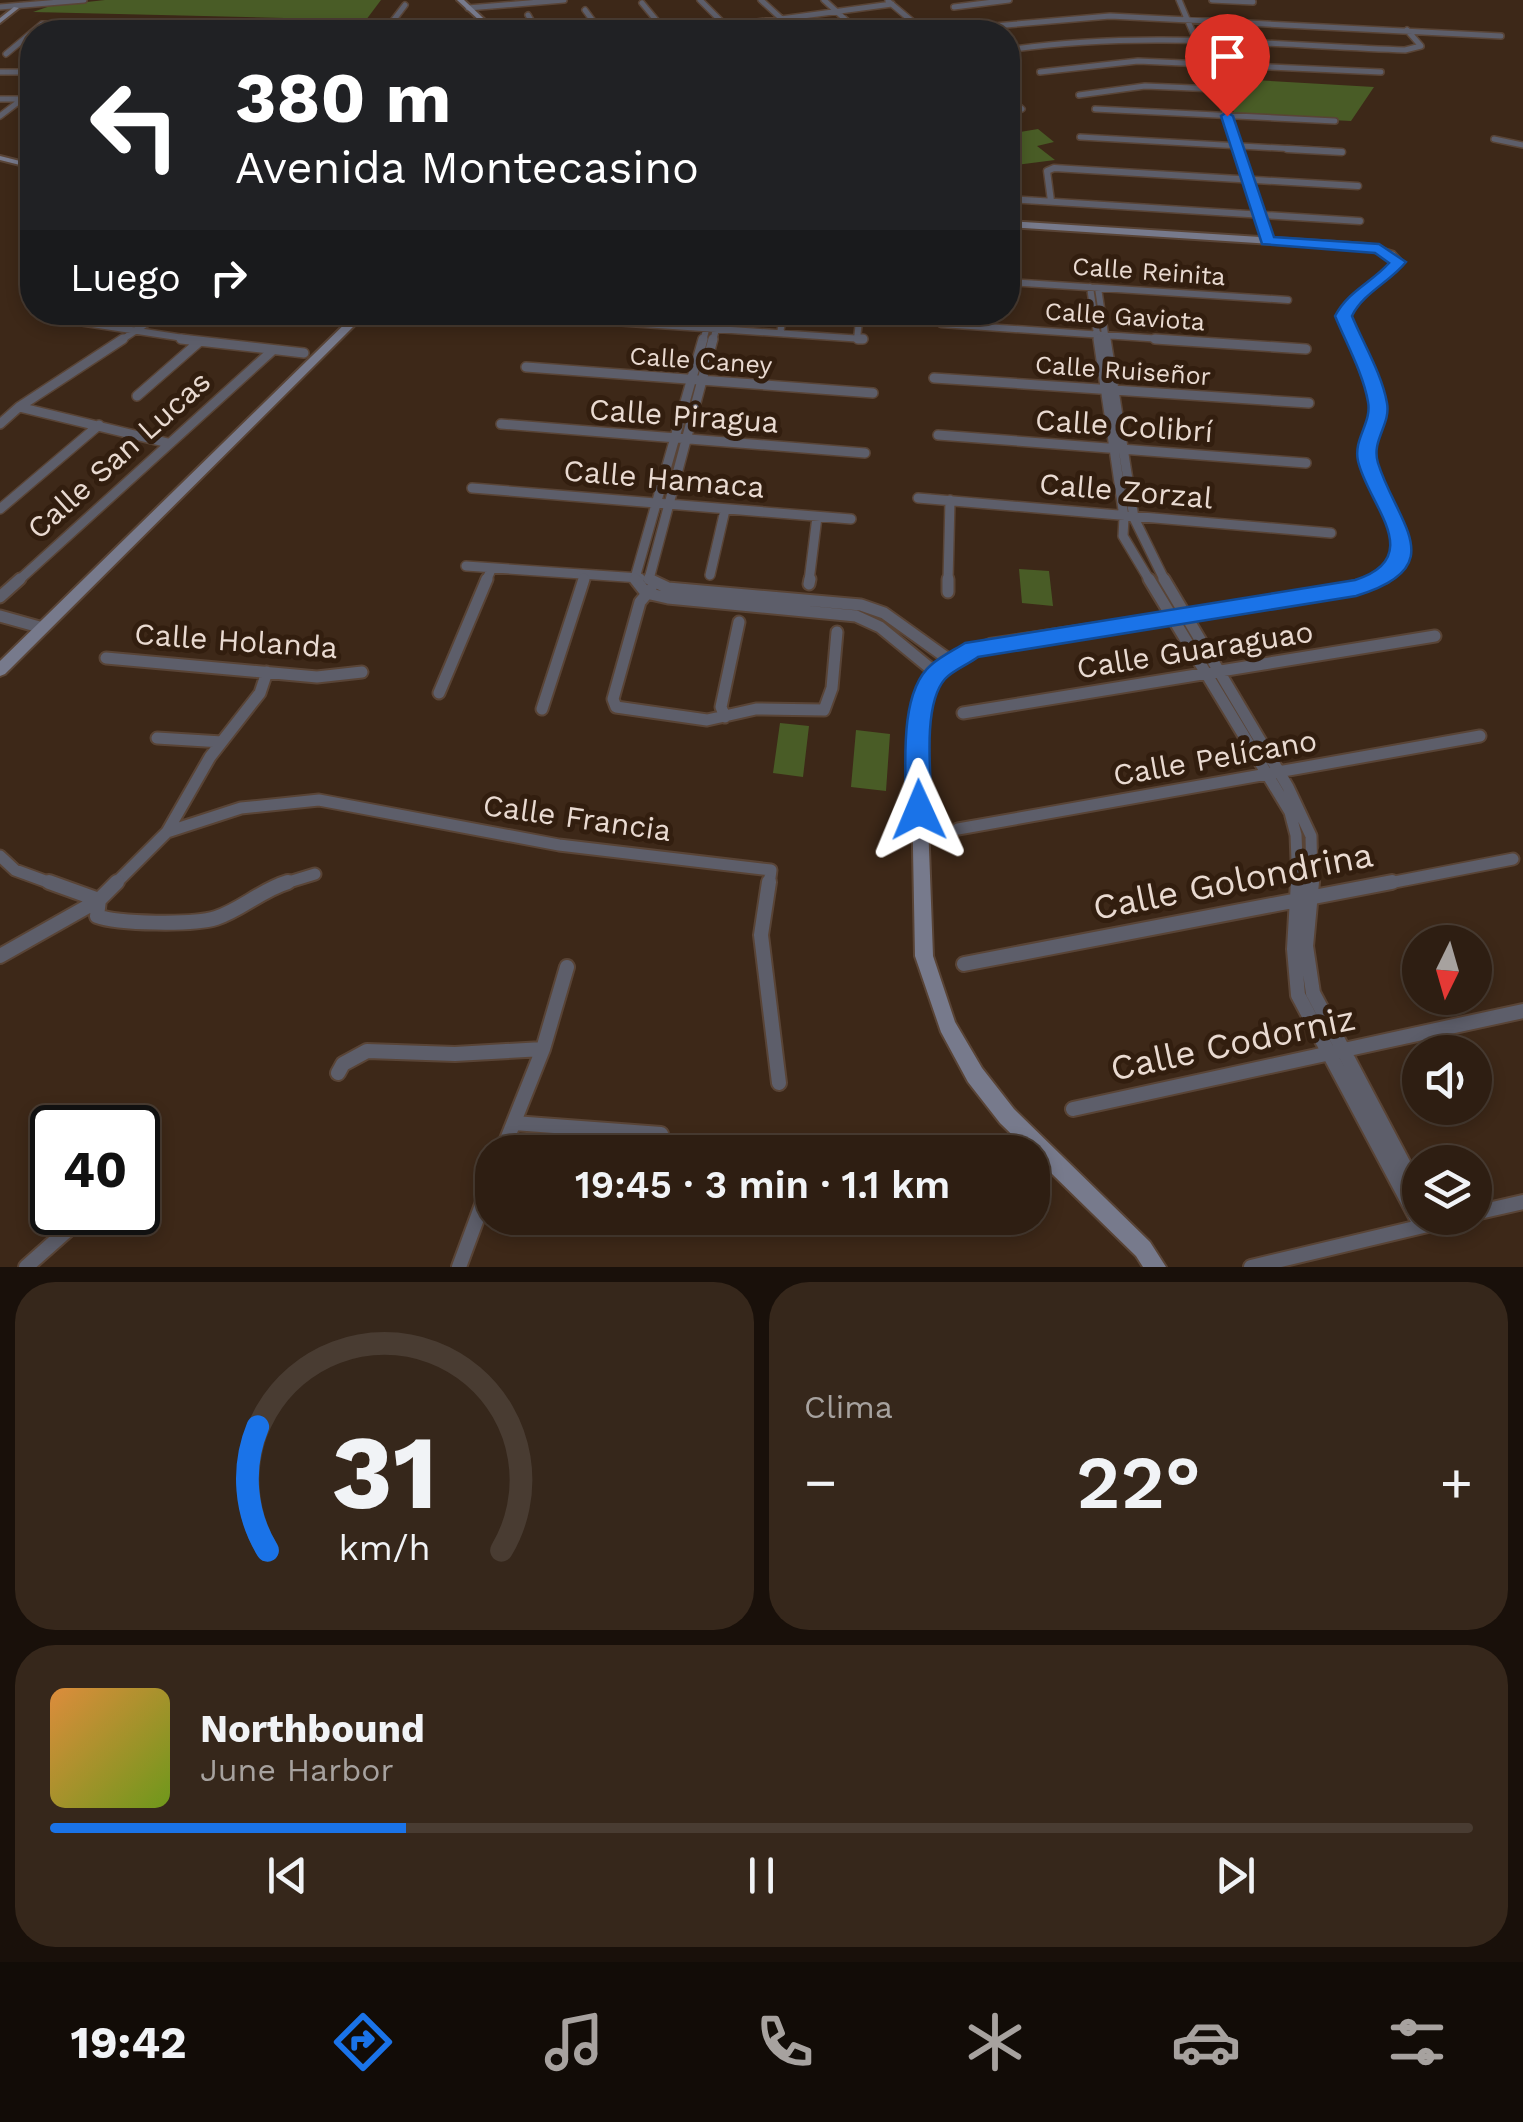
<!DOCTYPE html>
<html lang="es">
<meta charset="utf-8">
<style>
:root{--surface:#2e1e12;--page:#36271b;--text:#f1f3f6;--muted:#a7a29f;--line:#493c32;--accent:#1a73e8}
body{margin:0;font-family:"Work Sans",sans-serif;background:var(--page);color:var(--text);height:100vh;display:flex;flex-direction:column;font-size:38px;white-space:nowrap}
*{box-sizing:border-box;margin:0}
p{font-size:32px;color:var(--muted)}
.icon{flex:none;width:55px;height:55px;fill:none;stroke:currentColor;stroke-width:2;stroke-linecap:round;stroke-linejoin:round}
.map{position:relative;height:1267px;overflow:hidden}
.side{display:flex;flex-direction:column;gap:15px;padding:15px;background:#19100a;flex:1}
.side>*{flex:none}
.banner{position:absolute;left:20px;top:20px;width:1000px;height:305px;border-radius:40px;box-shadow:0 5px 15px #0003,0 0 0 2px var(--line);background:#202124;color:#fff;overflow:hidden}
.needle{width:65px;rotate:185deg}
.fabs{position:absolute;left:1402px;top:925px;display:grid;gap:20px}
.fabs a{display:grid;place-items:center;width:90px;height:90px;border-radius:50%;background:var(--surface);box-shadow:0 5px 15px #0003,0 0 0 2px var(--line);font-size:50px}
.speed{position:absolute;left:30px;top:1105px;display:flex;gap:20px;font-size:50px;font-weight:700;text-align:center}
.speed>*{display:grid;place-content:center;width:130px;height:130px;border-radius:50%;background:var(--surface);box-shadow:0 5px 15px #0003,0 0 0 2px var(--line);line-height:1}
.speed .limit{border:5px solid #111;border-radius:15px;background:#fff;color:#111}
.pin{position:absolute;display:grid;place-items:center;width:85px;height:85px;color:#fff;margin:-102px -42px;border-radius:50% 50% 50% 0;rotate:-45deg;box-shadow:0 0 10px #0007}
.pin .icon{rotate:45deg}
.me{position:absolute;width:110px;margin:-55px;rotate:359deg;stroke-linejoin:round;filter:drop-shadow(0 0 8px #0008)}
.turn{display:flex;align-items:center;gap:35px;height:210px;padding:0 50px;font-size:45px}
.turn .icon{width:130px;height:130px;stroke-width:2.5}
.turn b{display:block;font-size:70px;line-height:85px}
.then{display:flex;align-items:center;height:95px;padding:0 50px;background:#0003;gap:20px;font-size:38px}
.big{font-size:75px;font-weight:600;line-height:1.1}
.side .widget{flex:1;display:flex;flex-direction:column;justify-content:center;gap:15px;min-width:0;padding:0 35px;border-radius:40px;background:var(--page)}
.side .dial{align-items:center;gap:0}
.dial svg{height:260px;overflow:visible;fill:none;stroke:var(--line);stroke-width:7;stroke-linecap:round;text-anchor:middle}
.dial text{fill:var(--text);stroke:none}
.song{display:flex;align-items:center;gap:30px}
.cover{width:120px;height:120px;border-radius:15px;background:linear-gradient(135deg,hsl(30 70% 55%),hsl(80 70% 35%))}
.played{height:10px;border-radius:5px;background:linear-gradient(90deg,var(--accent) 25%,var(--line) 25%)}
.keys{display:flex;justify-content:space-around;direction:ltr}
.heat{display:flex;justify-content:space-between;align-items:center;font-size:55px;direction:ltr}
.side .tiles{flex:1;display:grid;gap:15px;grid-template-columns:1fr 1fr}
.widget:last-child{grid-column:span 2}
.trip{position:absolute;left:475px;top:1135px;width:575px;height:100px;border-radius:40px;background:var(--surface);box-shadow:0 5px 15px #0003,0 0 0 2px var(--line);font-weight:600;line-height:100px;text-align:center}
.menu{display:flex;height:160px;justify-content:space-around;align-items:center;background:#120c07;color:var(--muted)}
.menu .icon{width:70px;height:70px}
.menu .on{color:var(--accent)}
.menu b{font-size:45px;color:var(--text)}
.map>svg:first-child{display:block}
.green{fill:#495c26}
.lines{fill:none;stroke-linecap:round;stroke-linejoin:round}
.street-far4-casing{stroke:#594436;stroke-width:8}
.street-far3-casing{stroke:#594436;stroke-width:9}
.street-far2-casing{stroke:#594436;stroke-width:12}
.street-far1-casing{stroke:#594436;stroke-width:15}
.street-casing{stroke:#594436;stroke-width:18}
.secondary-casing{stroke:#594436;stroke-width:4}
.street-far4{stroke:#5d5e6a;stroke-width:5}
.street-far3{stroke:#5d5e6a;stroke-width:6}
.street-far2{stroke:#5d5e6a;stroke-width:9}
.street-far1{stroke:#5d5e6a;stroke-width:11}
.street{stroke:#5d5e6a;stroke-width:14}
.secondary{fill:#777a8c;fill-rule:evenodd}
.route{fill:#1a73e8;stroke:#114b97;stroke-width:2.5}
.labels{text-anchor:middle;stroke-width:10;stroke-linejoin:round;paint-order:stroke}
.far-street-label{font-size:25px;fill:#e9dad1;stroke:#321e0f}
.street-label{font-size:30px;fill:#e9dad1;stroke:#321e0f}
.near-street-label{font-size:35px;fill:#e9dad1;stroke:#321e0f}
</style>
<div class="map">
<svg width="1523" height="1267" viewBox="0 0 1523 1267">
<rect width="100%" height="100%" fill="#3d2818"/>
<!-- green -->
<path class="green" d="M105,0H381L366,20L33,12L50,6Z
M1219,78L1374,87L1351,121L1235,115Z
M1008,121L1020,132L1038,129L1054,142L1037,146L1055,160L1008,166Z
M1019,569L1049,571L1053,606L1022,603Z
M780,723L809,726L803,777L773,773Z
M856,730L890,734L886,791L851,787Z"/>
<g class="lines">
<!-- street-far4 casing -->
<g class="street-far4-casing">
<path id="street-far4" d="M700,0L728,28
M761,0L796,32
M824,0L859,32
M1179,0L1217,89L1238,151
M1212,0L1253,2
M888,1L925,32
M642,3L666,32
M0,7L84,0
M954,7L1009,0
M468,8L564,0
M585,10L601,32
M528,15L538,32
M982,27L1110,16L1501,36
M386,30L405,5
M683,32L892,4
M1008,50C1139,30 1273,45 1405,50L1421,46L1407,30
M6,54L42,24L437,32
M0,72H32
M1040,72L1138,61L1381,72
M1079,95L1145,86L1217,89
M1008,97L1022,109L1008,112
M0,99H32
M1095,109L1335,121
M0,116L21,100
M1080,137L1331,151
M1494,139L1523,145"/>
</g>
<!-- street-far3 casing -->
<g class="street-far3-casing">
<path id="street-far3" d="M1237,149L1268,241
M1287,149L1342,152
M1008,199L1360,221
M1051,201L1047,171L1054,168L1358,186
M1008,282L1288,300
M1090,287L1098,341
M1098,288L1106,341
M91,312L79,322L203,341
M304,316L307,312
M541,317L863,339
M941,324L1191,341
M780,333L784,312
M857,339L860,312
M120,341L164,312
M703,341L711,312
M713,341L716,329"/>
</g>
<!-- street-far2 casing -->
<g class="street-far2-casing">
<path id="street-far2" d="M181,339L304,353
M858,339H863
M1098,339L1124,517L1123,536L1150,581
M1106,339L1134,518L1165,581
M1155,339L1306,349
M526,367L873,393
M934,378L1309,403
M137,396L199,342
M19,407L168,443
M0,424L19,407L123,339
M501,424L865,453
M938,435L1306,463
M472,488L851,519
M918,498L1331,533
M0,509L99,425
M466,566L640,578
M710,575L725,510
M18,581L273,350
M486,581L491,570
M583,581L585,575
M637,581L635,578L703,339
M653,581L649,579L713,339
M809,581L817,517
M948,581L950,500"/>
</g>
<!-- street-far1 casing -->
<g class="street-far1-casing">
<path id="street-far1" d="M635,579L646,593L668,598L856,616L880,627L936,673
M649,579L668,588L861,605L884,613L951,661
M1149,579L1290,812L1296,835L1298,885
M1164,579L1288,787L1311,836L1312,885
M809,584L810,579
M651,589L640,602L613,699L616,707L707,720L756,709L824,710L832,688L837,632
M948,592V579
M0,597L20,579
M0,616L43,628
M106,658L317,677L362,672
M439,693L487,579
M542,709L584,579
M963,713L1435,636
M725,717L721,707L739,622
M157,738L222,742
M958,829L1480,736
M167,832L241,808L319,800L559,845L771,870L769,885
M0,856L15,870L56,885
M114,885L167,832L210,757L260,693L267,672
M279,885L315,874
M1379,885L1513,859"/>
</g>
<!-- street casing -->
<g class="street-casing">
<path id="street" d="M49,882L99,900L97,916C118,924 194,925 216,918C241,910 261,890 288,882
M769,882L761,935L779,1083
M1298,882L1294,949L1298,995L1421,1226
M1312,882L1306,946L1313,993L1420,1195
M0,956L99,900L117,882
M964,964L1392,882
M338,1073L343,1064L367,1051L455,1054L543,1049
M1073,1109L1523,1011
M514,1123L661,1134
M502,1152L543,1049L567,967
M1475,1213L1523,1202
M26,1267L88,1212
M459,1267L492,1178
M1251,1267L1457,1218"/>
</g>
<!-- secondary casing -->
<g class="secondary-casing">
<path id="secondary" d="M457,0H464L498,32H492Z
M14,7L19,8L0,23V18Z
M0,156L32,164V168L0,160Z
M1008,221L1368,244L1394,252L1403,262C1388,284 1360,291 1349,315L1385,405L1380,429L1372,442L1374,461L1401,520L1408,545L1402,565L1388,582L1315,601L991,649L956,665L941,677L929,702L925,742L933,956L955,1022L982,1068L1014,1109L1150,1242L1166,1267H1143L1136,1256L1000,1123L968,1082L941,1032L915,956L911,742L915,702L931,669L946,657L989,639L1315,591L1379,575L1390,563L1396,545L1389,520L1362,461L1360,442L1368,429L1373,405L1339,315C1350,289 1378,284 1393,262L1388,256L1367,250L1008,227Z
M357,312H368L5,674L0,676V661Z"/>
</g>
<!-- street-far4 -->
<use href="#street-far4" class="street-far4"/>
<!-- street-far3 -->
<use href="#street-far3" class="street-far3"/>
<!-- street-far2 -->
<use href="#street-far2" class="street-far2"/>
<!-- street-far1 -->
<use href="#street-far1" class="street-far1"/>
<!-- street -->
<use href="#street" class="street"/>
<!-- secondary -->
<use href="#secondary" class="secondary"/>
</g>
<!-- route -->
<path class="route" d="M1227,112L1233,116L1274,237L1379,244L1406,262C1390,282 1363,293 1352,316C1363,343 1382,374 1387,403C1391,425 1371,440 1378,463C1397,524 1453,567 1356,596L978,657C969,664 953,670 945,679C922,705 931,777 932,810L928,818L919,821L910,818L906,810C906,770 898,693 931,665C941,656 954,650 965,643L1355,580C1427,557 1368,505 1358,461C1353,439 1372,423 1368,402C1363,373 1346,343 1335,316C1348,291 1371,283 1389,263L1375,253L1262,244L1221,116Z"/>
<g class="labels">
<!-- far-street labels -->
<g class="far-street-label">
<text transform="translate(1149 271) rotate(4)" y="9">Calle Reinita</text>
<text transform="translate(1125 316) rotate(4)" y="9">Calle Gaviota</text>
<text transform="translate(701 360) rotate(4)" y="9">Calle Caney</text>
<text transform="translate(1123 370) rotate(4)" y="9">Calle Ruiseñor</text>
</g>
<!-- street labels -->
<g class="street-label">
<text transform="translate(684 416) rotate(4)" y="10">Calle Piragua</text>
<text transform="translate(1124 426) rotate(4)" y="10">Calle Colibrí</text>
<text transform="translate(119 455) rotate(-42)" y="10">Calle San Lucas</text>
<text transform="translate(664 479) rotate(5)" y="10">Calle Hamaca</text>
<text transform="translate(1126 491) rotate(5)" y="10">Calle Zorzal</text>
<text transform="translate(236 641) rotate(4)" y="10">Calle Holanda</text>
<text transform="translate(1195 650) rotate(-9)" y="10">Calle Guaraguao</text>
<text transform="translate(1215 758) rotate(-10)" y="10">Calle Pelícano</text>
<text transform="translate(577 818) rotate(8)" y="10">Calle Francia</text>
</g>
<!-- near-street labels -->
<g class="near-street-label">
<text transform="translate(1233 881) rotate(-11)" y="12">Calle Golondrina</text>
<text transform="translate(1233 1043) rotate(-12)" y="12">Calle Codorniz</text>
</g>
</g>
</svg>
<div class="fabs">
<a><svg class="needle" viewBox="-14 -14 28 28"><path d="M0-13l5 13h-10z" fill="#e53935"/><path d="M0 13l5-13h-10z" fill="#a7a29f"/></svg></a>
<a><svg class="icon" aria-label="sound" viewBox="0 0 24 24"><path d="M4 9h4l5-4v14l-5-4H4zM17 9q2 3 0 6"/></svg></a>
<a><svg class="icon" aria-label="layers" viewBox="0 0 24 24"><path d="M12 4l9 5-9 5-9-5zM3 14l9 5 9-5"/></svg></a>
</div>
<div class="speed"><div class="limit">40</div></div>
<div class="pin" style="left:1227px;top:116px;background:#d93025"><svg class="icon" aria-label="arrive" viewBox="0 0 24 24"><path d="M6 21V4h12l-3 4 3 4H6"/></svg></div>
<svg class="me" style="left:919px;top:810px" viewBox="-20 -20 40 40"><path d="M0-17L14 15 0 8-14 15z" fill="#1a73e8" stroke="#fff" stroke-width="4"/></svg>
<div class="trip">19:45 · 3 min · 1.1 km</div>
<div class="banner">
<div class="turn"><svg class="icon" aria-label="left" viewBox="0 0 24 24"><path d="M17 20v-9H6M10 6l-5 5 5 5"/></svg><div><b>380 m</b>Avenida Montecasino</div></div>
<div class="then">Luego<svg class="icon" aria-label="right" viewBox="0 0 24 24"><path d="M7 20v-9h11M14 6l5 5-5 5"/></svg></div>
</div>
</div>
<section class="side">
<div class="tiles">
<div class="widget dial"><svg viewBox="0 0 100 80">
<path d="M14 69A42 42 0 1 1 86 69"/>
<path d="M14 69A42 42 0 0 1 11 31" stroke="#1a73e8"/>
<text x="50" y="56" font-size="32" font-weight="700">31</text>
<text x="50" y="72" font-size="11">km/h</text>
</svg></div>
<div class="widget"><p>Clima</p>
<div class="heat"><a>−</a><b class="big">22°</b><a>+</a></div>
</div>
<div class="widget">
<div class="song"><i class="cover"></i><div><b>Northbound</b><p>June Harbor</p></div></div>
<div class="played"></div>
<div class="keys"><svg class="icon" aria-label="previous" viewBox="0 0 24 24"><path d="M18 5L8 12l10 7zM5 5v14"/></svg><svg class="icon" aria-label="pause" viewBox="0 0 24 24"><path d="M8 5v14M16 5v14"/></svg><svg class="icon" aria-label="next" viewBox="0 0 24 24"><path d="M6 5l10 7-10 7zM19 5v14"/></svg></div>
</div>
</div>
</section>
<nav class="menu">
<b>19:42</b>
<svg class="icon on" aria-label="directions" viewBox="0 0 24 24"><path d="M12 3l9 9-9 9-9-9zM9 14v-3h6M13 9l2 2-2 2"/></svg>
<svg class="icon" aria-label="music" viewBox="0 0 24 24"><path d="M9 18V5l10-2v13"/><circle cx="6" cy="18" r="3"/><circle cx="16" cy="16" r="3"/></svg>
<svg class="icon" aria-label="phone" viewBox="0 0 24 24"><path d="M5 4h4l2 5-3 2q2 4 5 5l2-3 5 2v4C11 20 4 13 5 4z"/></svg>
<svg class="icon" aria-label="climate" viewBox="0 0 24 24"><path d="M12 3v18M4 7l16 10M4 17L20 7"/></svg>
<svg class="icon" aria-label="car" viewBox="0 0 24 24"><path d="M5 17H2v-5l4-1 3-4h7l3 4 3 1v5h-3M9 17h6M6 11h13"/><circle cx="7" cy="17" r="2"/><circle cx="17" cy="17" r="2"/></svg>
<svg class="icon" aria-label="filters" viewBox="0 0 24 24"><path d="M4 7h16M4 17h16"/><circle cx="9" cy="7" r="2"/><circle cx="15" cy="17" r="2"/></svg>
</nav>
